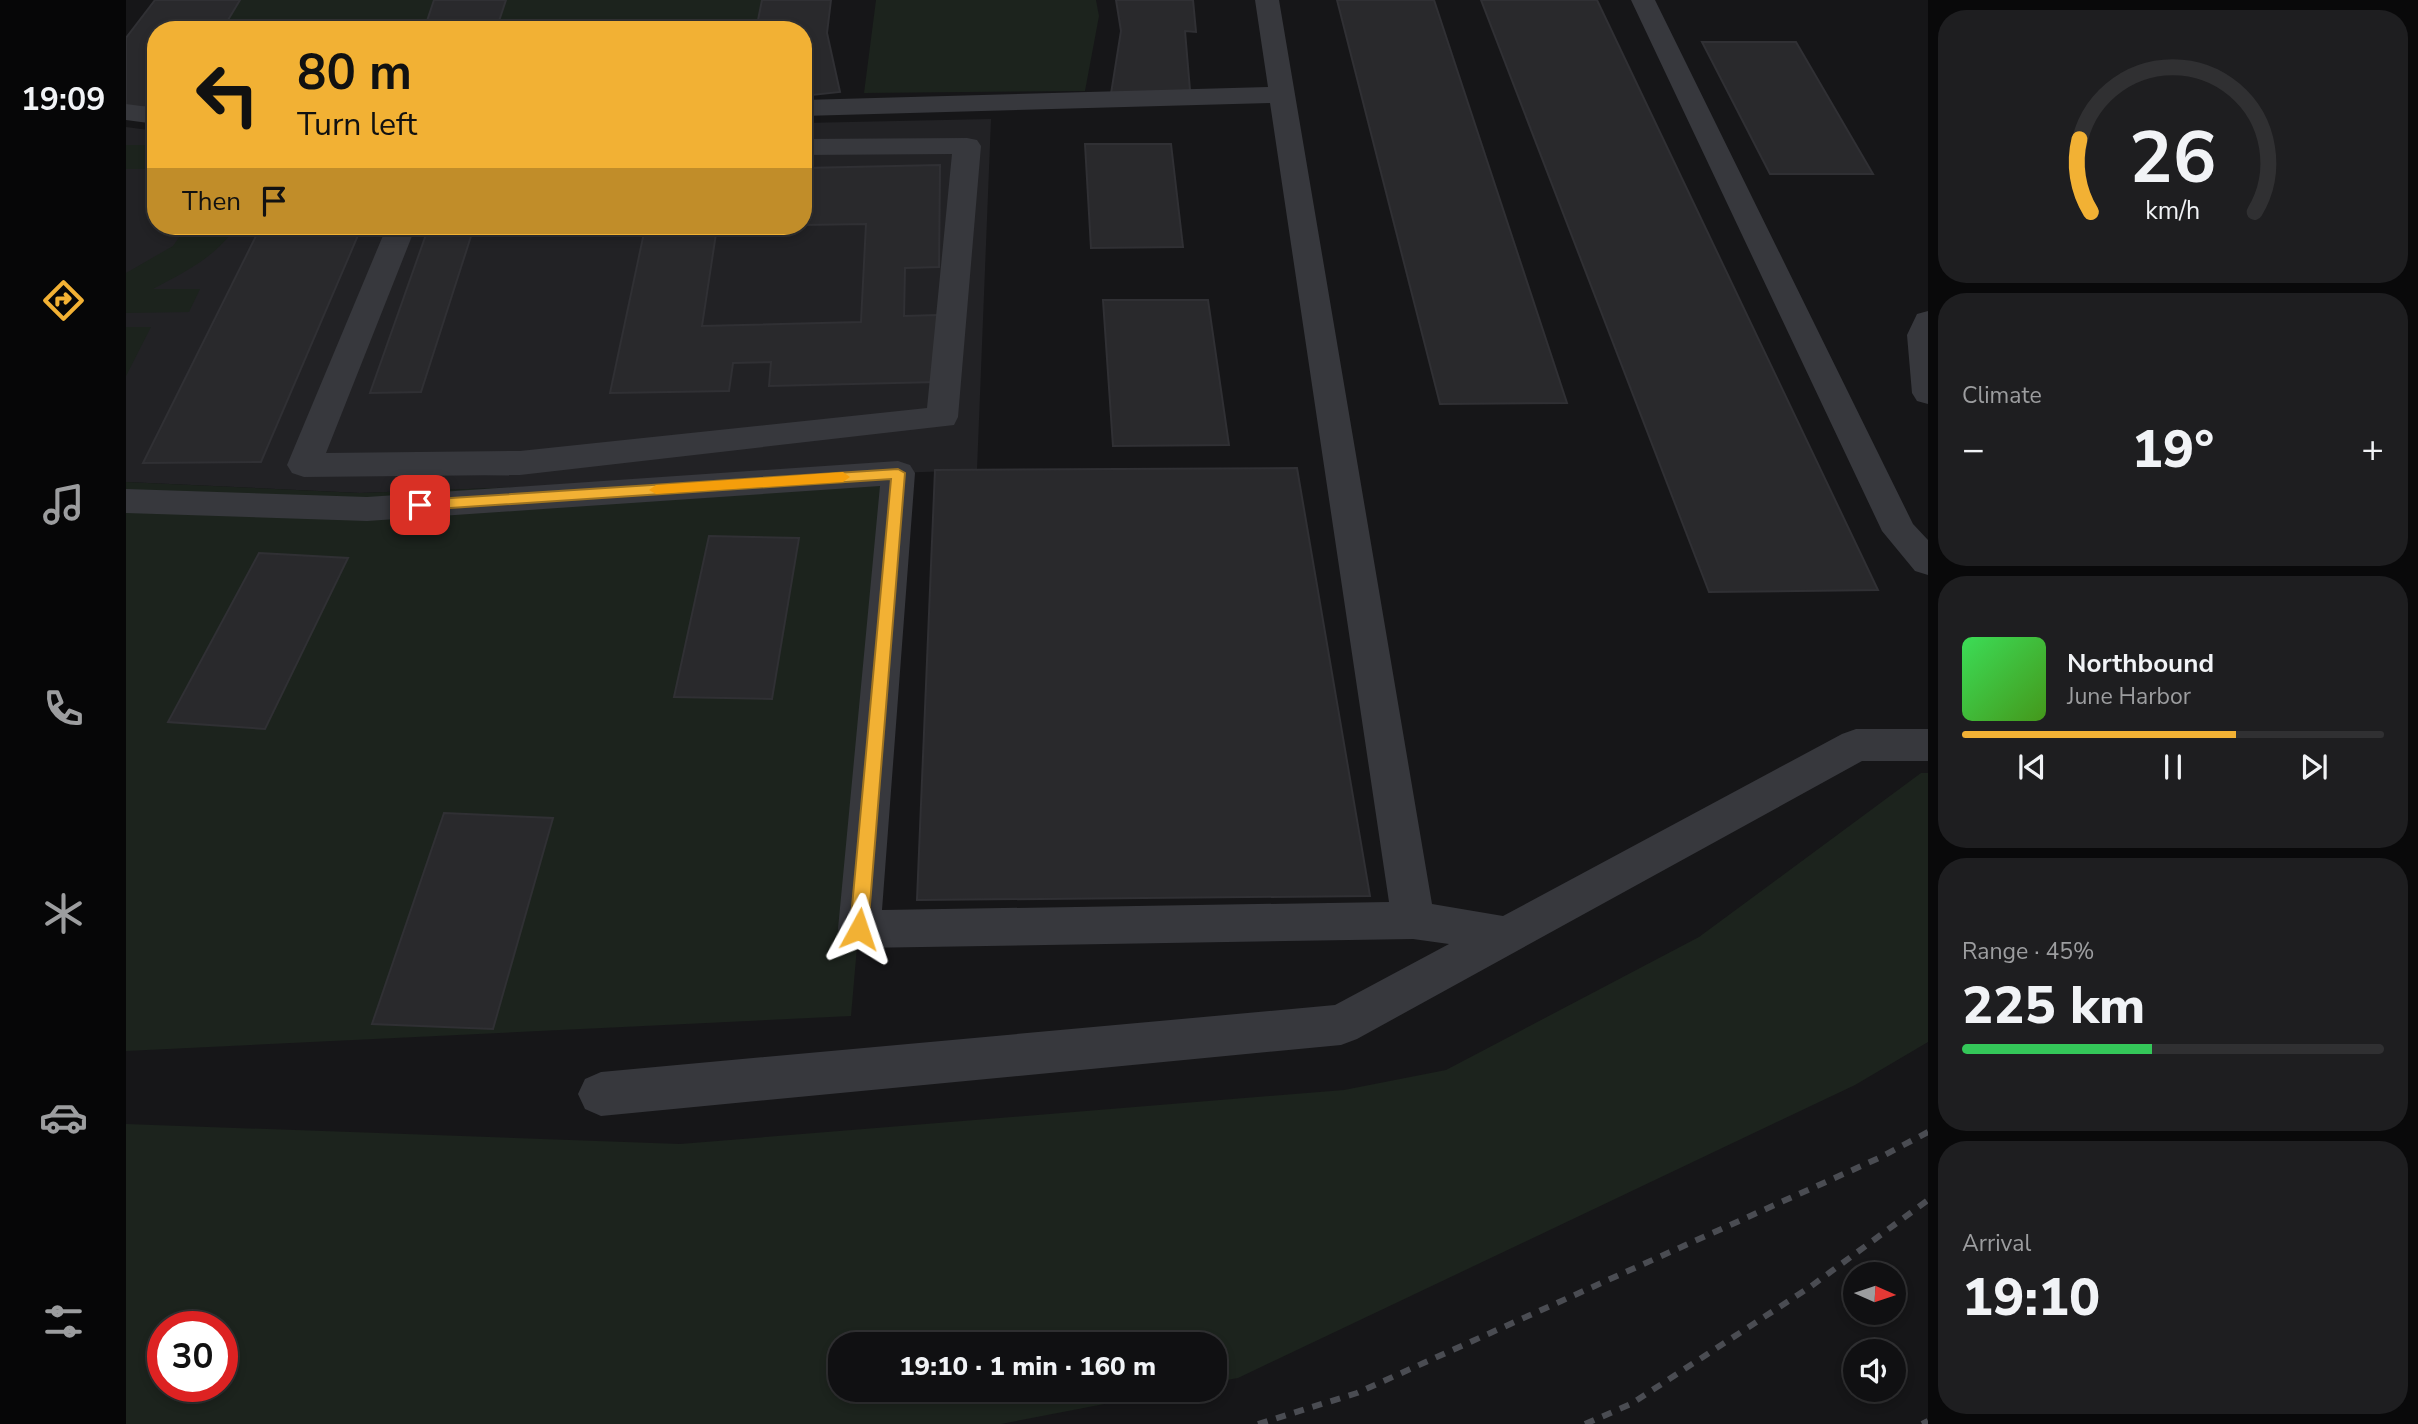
<!DOCTYPE html>
<meta charset="utf-8">
<style>
:root{--surface:#101012;--page:#1e1e20;--text:#f1f3f6;--muted:#9c9d9f;--line:#303032;--accent:#f2b134}
body{margin:0;font-family:"Nunito Sans",sans-serif;background:var(--page);color:var(--text);height:100vh;display:flex;flex-direction:column;font-size:26px;white-space:nowrap}
*{box-sizing:border-box;margin:0}
p{font-size:23px;color:var(--muted)}
.icon{flex:none;width:38px;height:38px;fill:none;stroke:currentColor;stroke-width:2;stroke-linecap:round;stroke-linejoin:round}
.map{position:relative;flex:1;overflow:hidden}
.details{display:flex;flex-direction:column;gap:10px;padding:10px;background:#09090a;width:490px}
.details>*{flex:none}
.guide{position:absolute;left:21px;top:21px;width:665px;height:214px;border-radius:28px;box-shadow:0 4px 10px #0003,0 0 0 2px var(--line);background:#f2b134;color:#111;overflow:hidden}
.needle{width:46px;rotate:93deg}
.buttons{position:absolute;left:1717px;top:1262px;display:grid;gap:14px}
.buttons a{display:grid;place-items:center;width:63px;height:63px;border-radius:50%;background:var(--surface);box-shadow:0 4px 10px #0003,0 0 0 2px var(--line);font-size:35px}
.speed{position:absolute;left:21px;top:1311px;display:flex;gap:14px;font-size:35px;font-weight:700;text-align:center}
.speed>*{display:grid;place-content:center;width:91px;height:91px;border-radius:50%;background:var(--surface);box-shadow:0 4px 10px #0003,0 0 0 2px var(--line);line-height:1}
.speed .limit{border:10px solid #d22;background:#fff;color:#111}
.pin{position:absolute;display:grid;place-items:center;width:60px;height:60px;color:#fff;margin:-30px;border-radius:14px;box-shadow:0 4px 10px #0006}
.me{position:absolute;width:77px;margin:-38px;rotate:5deg;stroke-linejoin:round;filter:drop-shadow(0 0 5px #0008)}
.turn{display:flex;align-items:center;gap:24px;height:147px;padding:0 35px;font-size:32px}
.turn .icon{width:91px;height:91px;stroke-width:2.5}
.turn b{display:block;font-size:49px;line-height:60px}
.then{display:flex;align-items:center;height:66px;padding:0 35px;background:#0003;gap:14px;font-size:26px}
.big{font-size:52px;font-weight:800;line-height:1.1}
.details .card{flex:1;display:flex;flex-direction:column;justify-content:center;gap:10px;min-width:0;padding:0 24px;border-radius:28px;background:var(--page)}
.details .dial{align-items:center;gap:0}
.dial svg{height:182px;overflow:visible;fill:none;stroke:var(--line);stroke-width:7;stroke-linecap:round;text-anchor:middle}
.dial text{fill:var(--text);stroke:none}
.song{display:flex;align-items:center;gap:21px}
.cover{width:84px;height:84px;border-radius:10px;background:linear-gradient(135deg,hsl(130 70% 55%),hsl(100 70% 35%))}
.played{height:7px;border-radius:4px;background:linear-gradient(90deg,var(--accent) 65%,var(--line) 65%)}
.keys{display:flex;justify-content:space-around;direction:ltr}
.heat{display:flex;justify-content:space-between;align-items:center;font-size:38px;direction:ltr}
.charge{height:10px;border-radius:5px;background:linear-gradient(90deg,#34c759 45%,var(--line) 0)}
.trip{position:absolute;left:702px;top:1332px;width:399px;height:70px;border-radius:28px;background:var(--surface);box-shadow:0 4px 10px #0003,0 0 0 2px var(--line);font-weight:800;line-height:70px;text-align:center}
main{display:flex;flex:1;min-height:0}
.menu{display:flex;flex-direction:column;width:126px;justify-content:space-around;align-items:center;background:#060607;color:var(--muted)}
.menu .icon{width:49px;height:49px}
.menu .active{color:var(--accent)}
.menu b{font-size:32px;color:var(--text)}
.map>svg:first-child{display:block}
.built{fill:#222225}
.green{fill:#1c231d;fill-rule:evenodd}
.building{fill:#29292c;stroke:#303034;stroke-width:2}
.lines{fill:none;stroke-linecap:round;stroke-linejoin:round}
.minor{fill:#37383d;fill-rule:evenodd}
.rail{stroke:#4a4c52;stroke-width:6;stroke-dasharray:10 9;stroke-linecap:butt}
.route{fill:#f2b134;stroke:#9d7322;stroke-width:2}
.slow{fill:#f59e0b}
</style>
<main>
<nav class="menu">
<b>19:09</b>
<svg class="icon active" aria-label="directions" viewBox="0 0 24 24"><path d="M12 3l9 9-9 9-9-9zM9 14v-3h6M13 9l2 2-2 2"/></svg>
<svg class="icon" aria-label="music" viewBox="0 0 24 24"><path d="M9 18V5l10-2v13"/><circle cx="6" cy="18" r="3"/><circle cx="16" cy="16" r="3"/></svg>
<svg class="icon" aria-label="phone" viewBox="0 0 24 24"><path d="M5 4h4l2 5-3 2q2 4 5 5l2-3 5 2v4C11 20 4 13 5 4z"/></svg>
<svg class="icon" aria-label="climate" viewBox="0 0 24 24"><path d="M12 3v18M4 7l16 10M4 17L20 7"/></svg>
<svg class="icon" aria-label="car" viewBox="0 0 24 24"><path d="M5 17H2v-5l4-1 3-4h7l3 4 3 1v5h-3M9 17h6M6 11h13"/><circle cx="7" cy="17" r="2"/><circle cx="17" cy="17" r="2"/></svg>
<svg class="icon" aria-label="filters" viewBox="0 0 24 24"><path d="M4 7h16M4 17h16"/><circle cx="9" cy="7" r="2"/><circle cx="15" cy="17" r="2"/></svg>
</nav>
<div class="map">
<svg width="1802" height="1424" viewBox="0 0 1802 1424">
<rect width="100%" height="100%" fill="#161618"/>
<!-- built -->
<path class="built" d="M865,119L851,470L234,493L0,482V127L30,131V226H677V123Z"/>
<!-- green -->
<path class="green" d="M114,0H308L298,30H96Z
M380,0H636L630,30H370Z
M750,0H970L973,16L959,91L738,93Z
M0,145H30V169H0Z
M61,226H111C87,259 62,270 27,289H74L63,312L0,313V273L47,246Z
M0,327H25L0,376Z
M772,473L725,1016L0,1051V482L234,493Z
M1795,773H1802V1042L1729,1085L1112,1378L1089,1382L1088,1344H714V1390H1051L875,1424H0V1124L554,1144L1218,1090L1320,1070L1573,937ZM37,1326H96V1386H37Z"/>
<!-- building -->
<path class="building" d="M29,0H114L96,30H30V105L0,110V38Z
M308,0H380L370,30H298Z
M636,0H705L701,33L714,92L677,96V30H630Z
M990,0H1067L1070,32L1059,31L1065,102L984,100L995,31Z
M1211,0H1308L1441,403L1314,404Z
M1355,0H1471L1752,590L1583,592Z
M1576,42H1670L1747,174H1644Z
M959,144H1045L1057,247L965,248Z
M814,165L813,267L779,268L778,316L812,315L811,382L643,386L645,362L607,363L603,391L484,393L519,228L347,230L295,392L244,393L303,226H660L591,227L576,326L735,322L740,224L677,225L678,168Z
M135,226H236L135,462L17,463Z
M977,300H1082L1103,445L987,446Z
M1171,468L1244,896L791,900L809,470Z
M583,536L673,538L646,699L548,697Z
M133,553L222,558L139,729L42,722Z
M318,813L427,818L367,1029L246,1024Z"/>
<g class="lines">
<!-- minor -->
<path class="minor" d="M1129,0H1153L1306,904L1377,916L1716,734L1730,729H1802V761H1736L1231,1039L1215,1045L475,1116L459,1109L452,1094L459,1079L475,1072L1209,1005L1323,944L1287,939L733,948L718,942L712,929L754,486L241,521L0,513V489L241,497L772,461L784,465L789,473L756,910L1263,902L1144,103L677,116V100L1142,87Z
M1505,0H1529L1787,524L1802,540V575L1789,571L1756,531Z
M0,104L30,108V124L0,120Z
M841,138L851,140L855,146L832,417L828,425L394,475L178,477L166,473L161,465L261,226H290L200,453L394,451L801,408L826,154L677,155V139Z
M1802,311V404L1791,401L1786,393L1781,335L1791,314Z"/>
<!-- rail -->
<path class="rail" d="M1132,1424L1231,1393L1753,1158L1802,1132
M1459,1424L1505,1404L1684,1287L1802,1200
M1796,1424L1802,1421"/>
</g>
<!-- route -->
<path class="route" d="M772,469L779,473L742,929L739,934L733,937L726,934L724,929L765,479L294,510L287,505L294,500Z"/>
<!-- slow -->
<path class="slow" d="M717,472L724,477L717,482L530,494L523,490L530,485Z"/>
</svg>
<div class="buttons">
<a><svg class="needle" viewBox="-14 -14 28 28"><path d="M0-13l5 13h-10z" fill="#e53935"/><path d="M0 13l5-13h-10z" fill="#9c9d9f"/></svg></a>
<a><svg class="icon" aria-label="sound" viewBox="0 0 24 24"><path d="M4 9h4l5-4v14l-5-4H4zM17 9q2 3 0 6"/></svg></a>
</div>
<div class="speed"><div class="limit">30</div></div>
<div class="pin" style="left:294px;top:505px;background:#d93025"><svg class="icon" aria-label="arrive" viewBox="0 0 24 24"><path d="M6 21V4h12l-3 4 3 4H6"/></svg></div>
<svg class="me" style="left:733px;top:929px" viewBox="-20 -20 40 40"><path d="M0-17L14 15 0 8-14 15z" fill="#f2b134" stroke="#fff" stroke-width="4"/></svg>
<div class="trip">19:10 · 1 min · 160 m</div>
<div class="guide">
<div class="turn"><svg class="icon" aria-label="left" viewBox="0 0 24 24"><path d="M17 20v-9H6M10 6l-5 5 5 5"/></svg><div><b>80 m</b>Turn left</div></div>
<div class="then">Then<svg class="icon" aria-label="arrive" viewBox="0 0 24 24"><path d="M6 21V4h12l-3 4 3 4H6"/></svg></div>
</div>
</div>
<section class="details">
<div class="card dial"><svg viewBox="0 0 100 80">
<path d="M14 69A42 42 0 1 1 86 69"/>
<path d="M14 69A42 42 0 0 1 9 37" stroke="#f2b134"/>
<text x="50" y="56" font-size="32" font-weight="700">26</text>
<text x="50" y="72" font-size="11">km/h</text>
</svg></div>
<div class="card"><p>Climate</p>
<div class="heat"><a>−</a><b class="big">19°</b><a>+</a></div>
</div>
<div class="card">
<div class="song"><i class="cover"></i><div><b>Northbound</b><p>June Harbor</p></div></div>
<div class="played"></div>
<div class="keys"><svg class="icon" aria-label="previous" viewBox="0 0 24 24"><path d="M18 5L8 12l10 7zM5 5v14"/></svg><svg class="icon" aria-label="pause" viewBox="0 0 24 24"><path d="M8 5v14M16 5v14"/></svg><svg class="icon" aria-label="next" viewBox="0 0 24 24"><path d="M6 5l10 7-10 7zM19 5v14"/></svg></div>
</div>
<div class="card"><p>Range · 45%</p><b class="big">225 km</b><div class="charge"></div></div>
<div class="card"><p>Arrival</p><b class="big">19:10</b></div>
</section>
</main>
